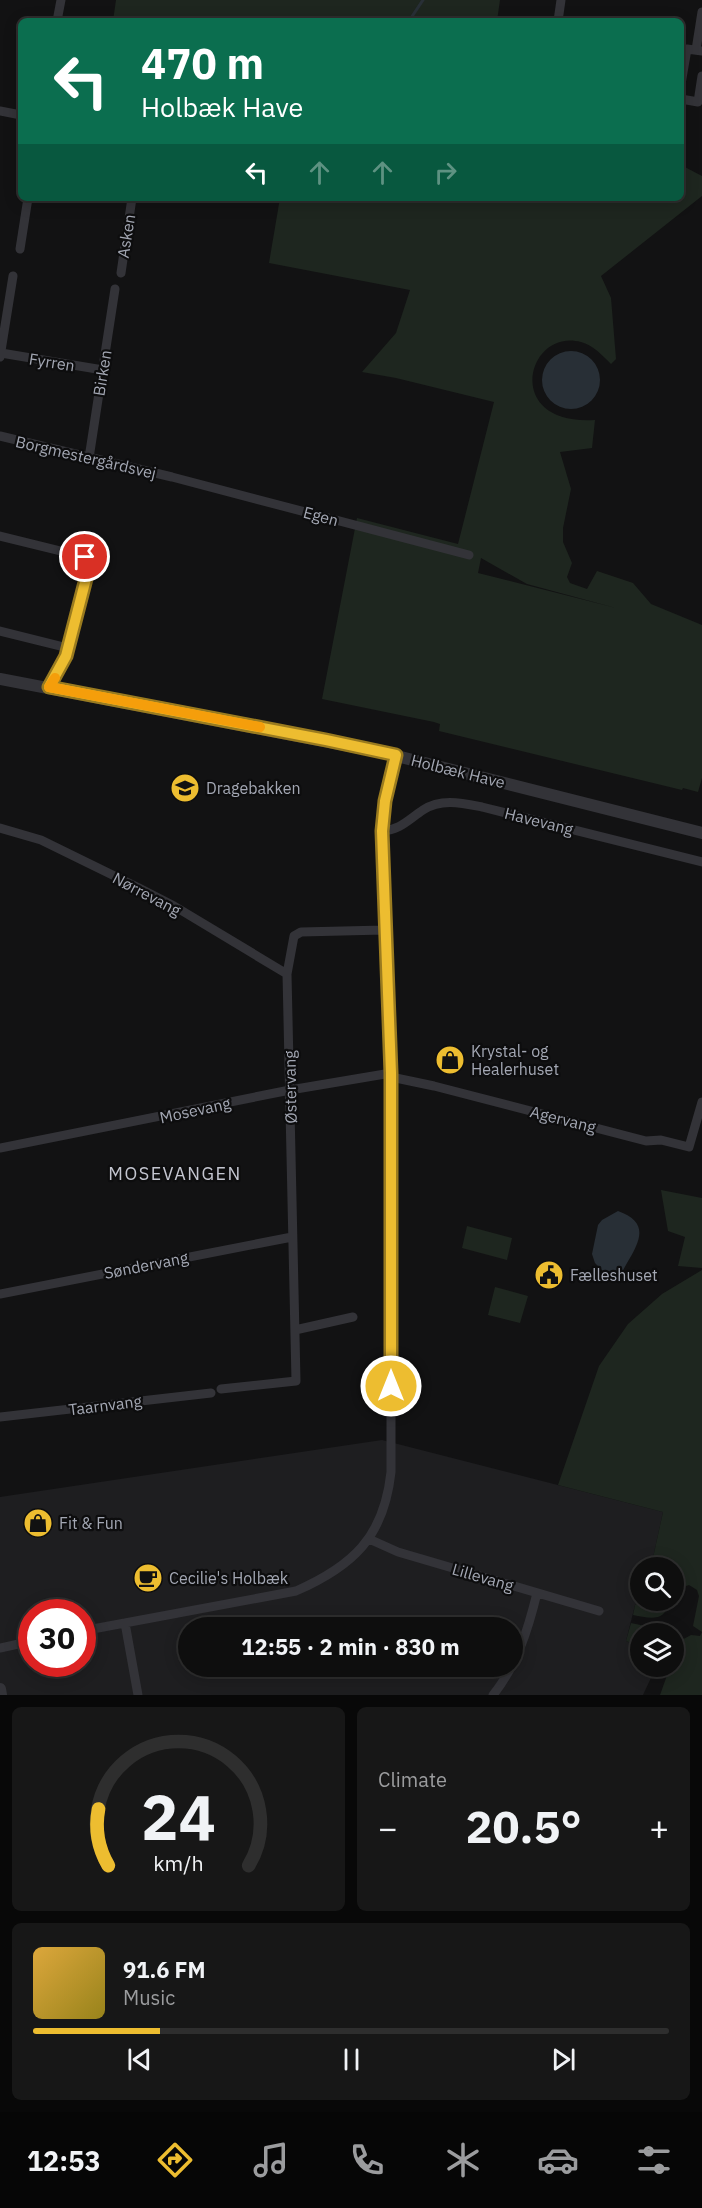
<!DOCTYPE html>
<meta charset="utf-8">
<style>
:root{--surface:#0e0e0e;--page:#171717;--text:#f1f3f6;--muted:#9b9c9e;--line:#2e2e2e;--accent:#edbd30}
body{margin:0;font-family:"IBM Plex Sans",sans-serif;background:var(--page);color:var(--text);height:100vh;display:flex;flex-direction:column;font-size:22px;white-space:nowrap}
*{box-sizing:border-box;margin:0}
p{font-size:20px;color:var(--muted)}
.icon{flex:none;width:33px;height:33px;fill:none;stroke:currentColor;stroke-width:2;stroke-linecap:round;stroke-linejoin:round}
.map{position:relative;height:1695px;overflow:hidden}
.side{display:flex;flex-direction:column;gap:12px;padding:12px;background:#080808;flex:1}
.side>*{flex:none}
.top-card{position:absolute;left:18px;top:18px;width:666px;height:183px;border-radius:9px;box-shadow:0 3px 15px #0003,0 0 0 2px var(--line);background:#0b6e4f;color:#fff;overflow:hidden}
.buttons{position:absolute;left:630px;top:1557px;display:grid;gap:12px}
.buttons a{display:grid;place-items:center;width:54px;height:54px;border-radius:50%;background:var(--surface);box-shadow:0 3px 15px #0003,0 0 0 2px var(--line);font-size:30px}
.speed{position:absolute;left:18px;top:1599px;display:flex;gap:12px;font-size:30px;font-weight:700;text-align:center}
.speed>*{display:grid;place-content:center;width:78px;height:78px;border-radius:50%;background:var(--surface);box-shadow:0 3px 15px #0003,0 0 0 2px var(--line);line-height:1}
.speed .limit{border:9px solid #d22;background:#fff;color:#111}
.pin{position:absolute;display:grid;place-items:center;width:51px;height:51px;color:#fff;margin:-26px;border:3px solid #fff;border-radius:50%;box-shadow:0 2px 6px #0007}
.me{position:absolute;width:66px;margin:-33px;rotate:0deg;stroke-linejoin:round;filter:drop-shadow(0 0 4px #0008)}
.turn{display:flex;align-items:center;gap:21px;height:126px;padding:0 24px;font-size:27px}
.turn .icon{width:78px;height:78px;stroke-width:2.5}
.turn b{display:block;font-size:42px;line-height:51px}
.lanes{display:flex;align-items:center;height:57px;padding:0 24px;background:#0003;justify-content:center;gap:30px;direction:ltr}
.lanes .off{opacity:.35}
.big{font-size:45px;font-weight:700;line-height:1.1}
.side .card{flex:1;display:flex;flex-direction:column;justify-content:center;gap:9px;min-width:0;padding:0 21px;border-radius:9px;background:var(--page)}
.side .dial{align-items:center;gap:0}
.dial svg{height:156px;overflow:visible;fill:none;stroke:var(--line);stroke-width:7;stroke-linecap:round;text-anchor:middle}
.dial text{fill:var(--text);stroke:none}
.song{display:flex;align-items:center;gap:18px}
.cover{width:72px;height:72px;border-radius:9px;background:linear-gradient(135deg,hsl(40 70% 55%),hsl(50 70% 35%))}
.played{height:6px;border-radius:3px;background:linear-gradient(90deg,var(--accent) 20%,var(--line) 20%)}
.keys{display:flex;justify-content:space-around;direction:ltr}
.heat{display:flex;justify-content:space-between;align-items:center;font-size:33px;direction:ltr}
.side .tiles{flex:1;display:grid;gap:12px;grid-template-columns:1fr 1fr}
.card:last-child{grid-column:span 2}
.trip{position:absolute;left:178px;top:1617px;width:345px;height:60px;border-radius:30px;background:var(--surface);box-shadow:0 3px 15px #0003,0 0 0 2px var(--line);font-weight:700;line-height:60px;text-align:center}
.dock{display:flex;height:96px;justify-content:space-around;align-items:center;background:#060606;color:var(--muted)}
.dock .icon{width:42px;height:42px}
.dock .current{color:var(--accent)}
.dock b{font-size:27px;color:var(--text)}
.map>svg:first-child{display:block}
.built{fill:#1e1e20;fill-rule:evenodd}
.green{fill:#1e261f;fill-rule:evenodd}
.water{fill:#282f36}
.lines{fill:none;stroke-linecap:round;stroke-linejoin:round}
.stream{stroke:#282f36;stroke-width:3}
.minor{stroke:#333338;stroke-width:9}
.tertiary{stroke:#333338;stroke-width:12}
.route-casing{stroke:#9a7b1f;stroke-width:15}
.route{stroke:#edbd30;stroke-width:10}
.slow{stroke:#f59e0b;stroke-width:10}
.labels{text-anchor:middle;stroke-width:4.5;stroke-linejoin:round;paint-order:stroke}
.street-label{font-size:16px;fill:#a3a7b3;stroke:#0d0d0e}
.poi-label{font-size:16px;fill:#a3a7b3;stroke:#0d0d0e;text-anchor:start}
.neighbourhood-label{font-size:18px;letter-spacing:1.5px;fill:#c4c6d0;stroke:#0d0d0e}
</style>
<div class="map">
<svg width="702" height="1695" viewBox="0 0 702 1695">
<rect width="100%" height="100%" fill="#121213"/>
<!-- built -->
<path class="built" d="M382,1440L663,1512L651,1567L640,1568V1600L645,1601V1603L635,1605L626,1641L640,1646V1666L656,1667L643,1695H0V1497ZM32,1612H82V1664H32ZM189,1628H513V1666H189Z"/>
<!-- green -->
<path class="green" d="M116,0H500L497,21H113Z
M681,165L702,176V196L601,276L611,298L616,359L611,364C602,355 593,345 581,342C527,327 501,426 595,420L592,448L560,452L571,489L563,528V542L572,563L567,577L570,583L587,589L597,571L633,583L651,604L702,625V778L698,792L683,788L682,790L439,731L440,724L434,722L322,699L357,518L458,544L494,402L396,378L362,372L396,333L410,290L269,263L280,198H681ZM481,558L527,584L616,608L478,573Z
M661,1190L702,1198V1268L678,1266L685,1237L668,1231Z
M467,1226L512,1238L507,1260L462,1248Z
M702,1270V1695H660L670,1667L674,1666V1656L678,1642L691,1635L700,1636L702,1632L693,1626L699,1596L697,1590L689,1585L674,1590V1568L651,1567L663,1512L558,1485L599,1366L628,1324L662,1294Z
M495,1287L528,1296L520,1323L488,1315Z
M645,1601H669C666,1623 649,1618 633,1615L635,1605L644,1603Z
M631,1623L659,1629L665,1633L640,1634V1646L626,1641Z"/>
<!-- water -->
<path class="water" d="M542 380a29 29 0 1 1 58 0a29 29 0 1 1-58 0Z
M618,1211C649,1222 641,1240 627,1263C623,1270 620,1277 615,1283L595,1263L592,1254L598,1225L602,1220Z"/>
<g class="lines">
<!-- stream -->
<path class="stream" d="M409,21L423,0"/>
<!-- minor -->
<path class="minor" d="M57,21L61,0
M558,21L561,0
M696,50L702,12
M681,84L687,49L702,51
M681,99L698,102L702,76
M0,111L21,115
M20,249L28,198
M121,273L132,198
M1,353L103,370
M0,357L13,276
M0,436L172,477L469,555
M89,458L115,289
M0,536L85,557L89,566L66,656L49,687
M0,631L68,648
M0,828L41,840L139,888L174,906L287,974
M382,831C400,830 408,820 423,810C441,798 462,803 482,807L702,862
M391,1077L434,1086L646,1141L661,1140L689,1147L702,1102
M0,1148L290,1090L391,1073
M0,1294L292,1237
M295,1330L353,1317
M221,1389L296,1381L287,974L294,936L301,932L384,930
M0,1417L211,1393
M369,1539L398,1552L599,1611
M125,1623L138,1695
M82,1631L296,1591C353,1566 384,1537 391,1472V1073L382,831L385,801L396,755
M0,1648L32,1641
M493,1695C517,1665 528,1630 537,1593"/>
<!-- tertiary -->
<path class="tertiary" d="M0,679L381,752L702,833
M0,1689L1,1695"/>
</g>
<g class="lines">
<!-- route casing -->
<g class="route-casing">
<path id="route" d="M85,557L89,567L66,656L49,687L326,740L396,755L385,801L382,831L391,1073V1386"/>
</g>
<!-- route -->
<use href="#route" class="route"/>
<!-- slow -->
<path class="slow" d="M55,678L49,687L260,727"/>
</g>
<!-- icons -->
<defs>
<g id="school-disc" transform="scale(1.5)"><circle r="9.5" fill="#edbd30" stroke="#0d0d0e"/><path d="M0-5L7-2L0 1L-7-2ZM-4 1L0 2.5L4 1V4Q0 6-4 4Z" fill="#111"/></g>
<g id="shop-disc" transform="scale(1.5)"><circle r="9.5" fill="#edbd30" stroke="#0d0d0e"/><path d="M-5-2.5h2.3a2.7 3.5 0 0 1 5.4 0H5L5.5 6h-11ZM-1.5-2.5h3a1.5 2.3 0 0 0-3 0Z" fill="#111"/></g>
<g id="civic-disc" transform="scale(1.5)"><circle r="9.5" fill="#edbd30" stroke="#0d0d0e"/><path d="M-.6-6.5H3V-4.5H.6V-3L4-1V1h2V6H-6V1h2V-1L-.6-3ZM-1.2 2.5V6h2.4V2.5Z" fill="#111"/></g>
<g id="cafe-disc" transform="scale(1.5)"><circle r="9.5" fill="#edbd30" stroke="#0d0d0e"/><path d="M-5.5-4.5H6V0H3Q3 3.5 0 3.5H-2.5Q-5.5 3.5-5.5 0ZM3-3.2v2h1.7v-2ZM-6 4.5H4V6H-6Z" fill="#111"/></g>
</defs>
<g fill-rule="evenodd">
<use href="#school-disc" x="185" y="788"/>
<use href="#shop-disc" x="450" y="1060"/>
<use href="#civic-disc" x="549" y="1275"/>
<use href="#shop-disc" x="38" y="1523"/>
<use href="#cafe-disc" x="148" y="1578"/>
</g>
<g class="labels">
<!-- street labels -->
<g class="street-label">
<text transform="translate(126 236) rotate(-81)" y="6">Asken</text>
<text transform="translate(52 362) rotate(9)" y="6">Fyrren</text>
<text transform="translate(102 373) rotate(-81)" y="6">Birken</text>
<text transform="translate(86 457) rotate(13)" y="6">Borgmestergårdsvej</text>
<text transform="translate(321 516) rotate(15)" y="6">Egen</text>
<text transform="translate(458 771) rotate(14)" y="6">Holbæk Have</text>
<text transform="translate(539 821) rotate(14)" y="6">Havevang</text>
<text transform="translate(147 894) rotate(28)" y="6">Nørrevang</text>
<text transform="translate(290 1087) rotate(-91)" y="6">Østervang</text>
<text transform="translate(195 1110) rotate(-12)" y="6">Mosevang</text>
<text transform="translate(563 1119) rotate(14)" y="6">Agervang</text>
<text transform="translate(146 1265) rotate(-11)" y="6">Søndervang</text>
<text transform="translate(105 1405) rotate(-7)" y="6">Taarnvang</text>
<text transform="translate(483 1577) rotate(16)" y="6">Lillevang</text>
</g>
<!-- poi labels -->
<g class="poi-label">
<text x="206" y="794">Dragebakken</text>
<text x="471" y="1057">Krystal- og<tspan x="471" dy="18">Healerhuset</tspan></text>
<text x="570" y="1281">Fælleshuset</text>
<text x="59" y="1529">Fit &amp; Fun</text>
<text x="169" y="1584">Cecilie's Holbæk</text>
</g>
<!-- neighbourhood labels -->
<g class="neighbourhood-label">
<text x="175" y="1180">MOSEVANGEN</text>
</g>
</g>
</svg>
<div class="buttons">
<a><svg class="icon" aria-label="search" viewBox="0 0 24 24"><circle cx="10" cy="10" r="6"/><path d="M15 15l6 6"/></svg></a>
<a><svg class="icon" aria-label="layers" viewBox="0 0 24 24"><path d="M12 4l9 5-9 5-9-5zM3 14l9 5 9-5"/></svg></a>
</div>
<div class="speed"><div class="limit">30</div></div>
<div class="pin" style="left:85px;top:557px;background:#d93025"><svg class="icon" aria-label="arrive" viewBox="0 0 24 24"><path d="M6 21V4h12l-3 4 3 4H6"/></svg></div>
<svg class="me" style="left:391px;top:1386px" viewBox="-20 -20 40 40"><circle r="17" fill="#edbd30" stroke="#fff" stroke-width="3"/><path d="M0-11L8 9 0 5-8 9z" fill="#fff"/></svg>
<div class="trip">12:55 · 2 min · 830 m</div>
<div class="top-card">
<div class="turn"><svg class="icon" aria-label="left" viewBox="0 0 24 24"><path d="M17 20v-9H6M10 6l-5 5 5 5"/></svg><div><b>470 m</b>Holbæk Have</div></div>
<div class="lanes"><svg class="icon" aria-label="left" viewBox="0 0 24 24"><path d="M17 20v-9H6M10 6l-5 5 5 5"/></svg><svg class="icon off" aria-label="ahead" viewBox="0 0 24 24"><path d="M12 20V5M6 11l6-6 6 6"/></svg><svg class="icon off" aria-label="ahead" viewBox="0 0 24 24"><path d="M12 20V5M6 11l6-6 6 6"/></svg><svg class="icon off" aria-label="right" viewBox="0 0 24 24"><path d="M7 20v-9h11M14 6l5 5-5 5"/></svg></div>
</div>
</div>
<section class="side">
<div class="tiles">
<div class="card dial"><svg viewBox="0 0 100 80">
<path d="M14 69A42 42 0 1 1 86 69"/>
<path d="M14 69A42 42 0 0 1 9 40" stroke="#edbd30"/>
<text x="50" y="56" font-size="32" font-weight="700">24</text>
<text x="50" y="72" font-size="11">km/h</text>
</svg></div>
<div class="card"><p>Climate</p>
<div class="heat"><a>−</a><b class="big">20.5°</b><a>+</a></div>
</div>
<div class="card">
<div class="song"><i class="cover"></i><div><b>91.6 FM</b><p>Music</p></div></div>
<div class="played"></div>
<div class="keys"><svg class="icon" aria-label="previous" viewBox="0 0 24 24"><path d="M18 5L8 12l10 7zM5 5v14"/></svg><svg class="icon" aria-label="pause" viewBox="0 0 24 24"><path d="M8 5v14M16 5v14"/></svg><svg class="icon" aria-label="next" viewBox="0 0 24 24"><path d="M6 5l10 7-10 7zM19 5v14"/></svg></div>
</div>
</div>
</section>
<nav class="dock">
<b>12:53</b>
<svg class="icon current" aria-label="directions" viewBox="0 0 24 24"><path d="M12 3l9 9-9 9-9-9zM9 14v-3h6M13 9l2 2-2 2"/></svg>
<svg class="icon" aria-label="music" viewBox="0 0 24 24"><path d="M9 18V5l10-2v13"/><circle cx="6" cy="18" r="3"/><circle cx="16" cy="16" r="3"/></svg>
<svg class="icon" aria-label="phone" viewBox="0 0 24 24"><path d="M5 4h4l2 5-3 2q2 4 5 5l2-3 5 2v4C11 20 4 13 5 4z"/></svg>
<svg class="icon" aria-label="climate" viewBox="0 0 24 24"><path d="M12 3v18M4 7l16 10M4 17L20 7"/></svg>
<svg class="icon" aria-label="car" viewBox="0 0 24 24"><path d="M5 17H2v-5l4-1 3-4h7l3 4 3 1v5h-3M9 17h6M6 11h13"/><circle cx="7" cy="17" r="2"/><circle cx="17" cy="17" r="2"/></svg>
<svg class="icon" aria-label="filters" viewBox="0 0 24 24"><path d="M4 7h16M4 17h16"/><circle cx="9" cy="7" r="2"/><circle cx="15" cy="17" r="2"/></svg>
</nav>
